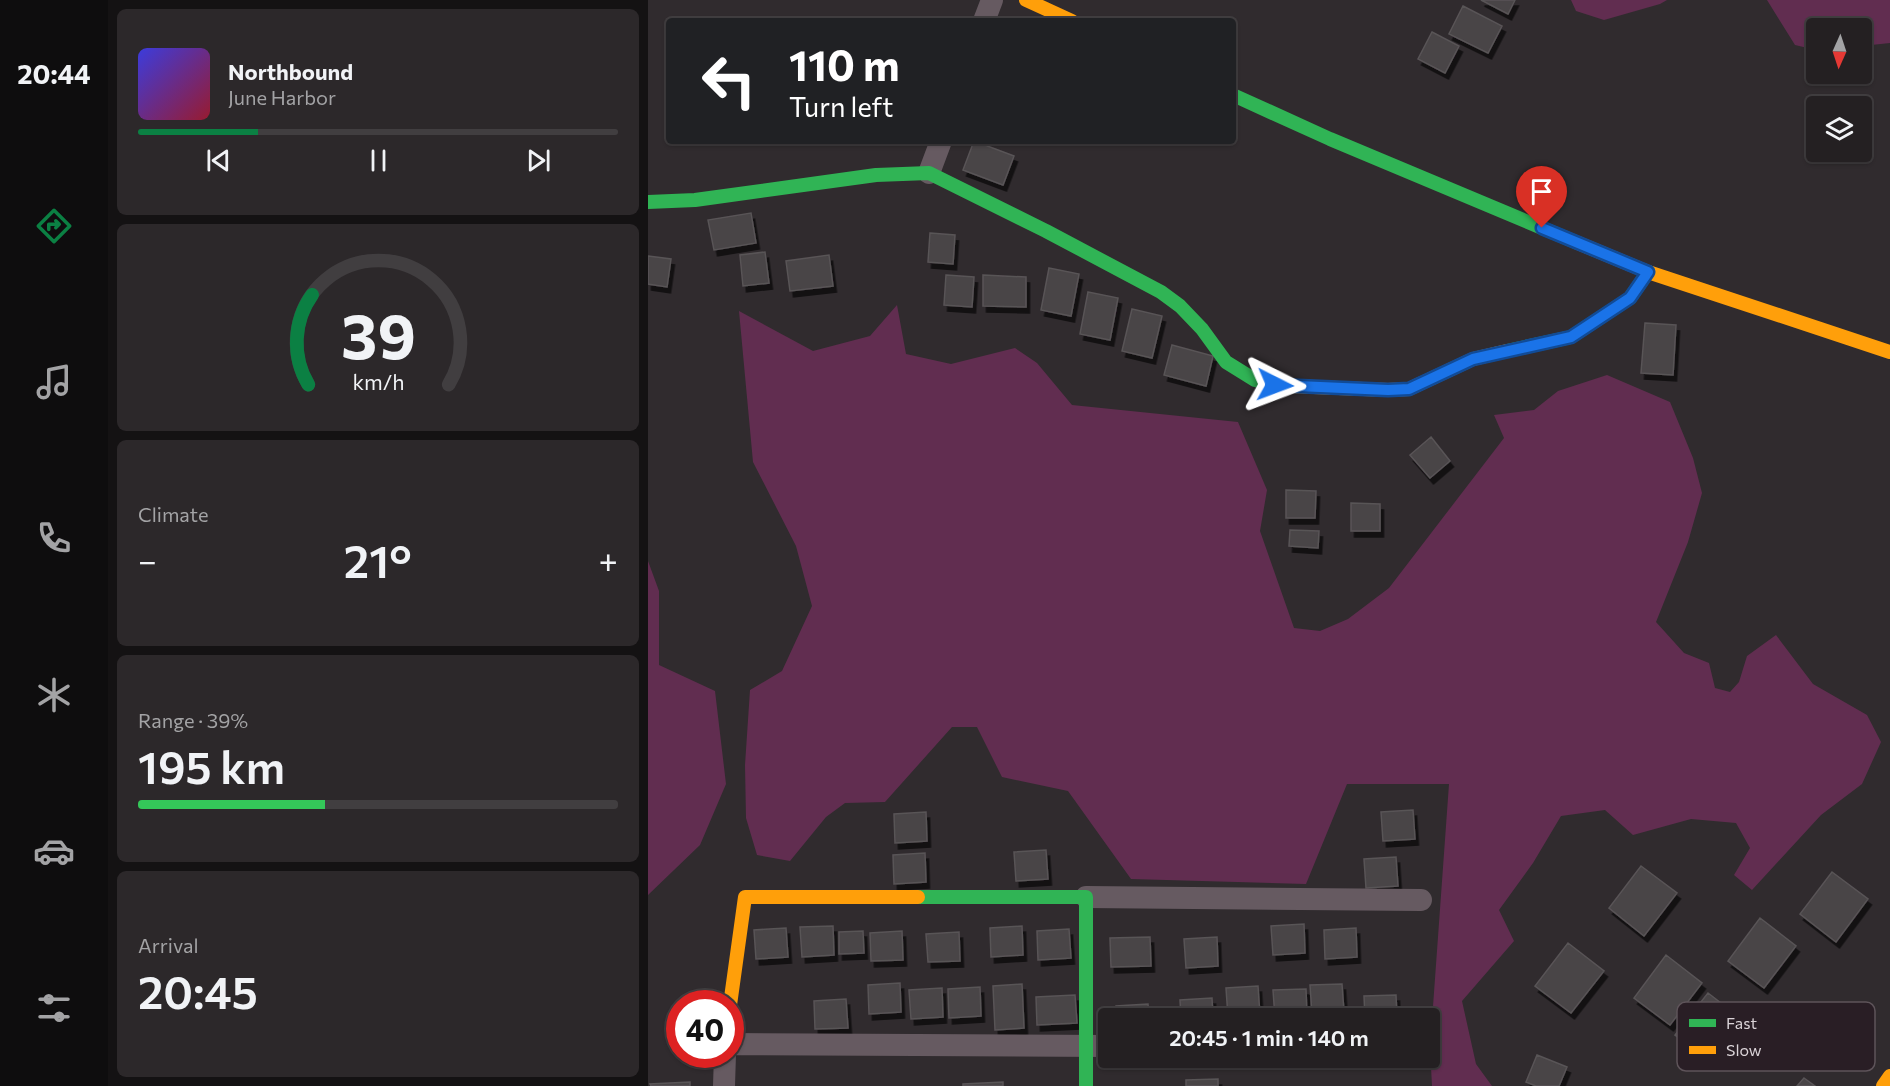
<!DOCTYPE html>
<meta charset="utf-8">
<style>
:root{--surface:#242022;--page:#2c282a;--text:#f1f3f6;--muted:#a3a3a5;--line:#413e40;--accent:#0b8043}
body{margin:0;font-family:Commissioner,sans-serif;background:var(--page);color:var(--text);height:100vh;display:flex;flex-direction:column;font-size:22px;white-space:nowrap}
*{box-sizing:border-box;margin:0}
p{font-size:20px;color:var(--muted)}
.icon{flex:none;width:33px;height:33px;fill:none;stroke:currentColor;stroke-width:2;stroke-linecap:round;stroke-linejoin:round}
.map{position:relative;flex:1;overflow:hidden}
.details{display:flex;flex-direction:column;gap:9px;padding:9px;background:#141213;width:540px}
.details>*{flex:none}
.guide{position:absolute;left:18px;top:18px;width:570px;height:126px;border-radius:6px;box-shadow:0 2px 4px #0004,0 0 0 2px var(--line);background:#202124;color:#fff;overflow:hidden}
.needle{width:39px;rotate:183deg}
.controls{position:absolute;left:1158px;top:18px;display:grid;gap:12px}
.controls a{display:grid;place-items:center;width:66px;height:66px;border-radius:6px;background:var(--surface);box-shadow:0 2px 4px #0004,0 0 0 2px var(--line);font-size:30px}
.speed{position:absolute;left:18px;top:990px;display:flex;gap:12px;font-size:30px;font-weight:700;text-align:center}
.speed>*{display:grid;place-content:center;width:78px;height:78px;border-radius:50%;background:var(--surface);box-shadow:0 2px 4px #0004,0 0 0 2px var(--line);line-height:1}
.speed .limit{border:9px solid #d22;background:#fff;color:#111}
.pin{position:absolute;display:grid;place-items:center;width:51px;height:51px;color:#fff;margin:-62px -26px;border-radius:50% 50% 50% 0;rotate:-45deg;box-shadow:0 0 6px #0007}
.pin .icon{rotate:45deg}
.me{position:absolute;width:66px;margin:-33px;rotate:93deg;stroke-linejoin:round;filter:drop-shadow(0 0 4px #0008)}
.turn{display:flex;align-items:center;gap:21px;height:126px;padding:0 24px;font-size:27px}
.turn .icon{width:78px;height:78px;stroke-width:2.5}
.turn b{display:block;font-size:42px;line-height:51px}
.big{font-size:45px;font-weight:600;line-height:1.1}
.details .tile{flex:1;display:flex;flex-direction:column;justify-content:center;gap:9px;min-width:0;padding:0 21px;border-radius:9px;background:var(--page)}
.details .dial{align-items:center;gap:0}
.dial svg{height:156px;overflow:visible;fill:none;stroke:var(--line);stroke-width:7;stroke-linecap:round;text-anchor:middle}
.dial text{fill:var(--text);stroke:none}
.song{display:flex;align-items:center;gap:18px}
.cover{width:72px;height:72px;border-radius:9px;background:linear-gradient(135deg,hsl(240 70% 55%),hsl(350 70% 35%))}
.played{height:6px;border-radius:3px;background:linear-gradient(90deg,var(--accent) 25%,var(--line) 25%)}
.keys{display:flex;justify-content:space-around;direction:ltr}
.heat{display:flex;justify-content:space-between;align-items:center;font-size:33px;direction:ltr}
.charge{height:9px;border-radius:4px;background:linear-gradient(90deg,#34c759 39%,var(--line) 0)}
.trip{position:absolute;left:450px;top:1008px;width:342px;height:60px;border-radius:6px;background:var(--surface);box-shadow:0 2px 4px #0004,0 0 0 2px var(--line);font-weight:600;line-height:60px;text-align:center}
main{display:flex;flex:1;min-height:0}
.menu{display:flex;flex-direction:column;width:108px;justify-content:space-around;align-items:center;background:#0e0d0e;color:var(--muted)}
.menu .icon{width:42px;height:42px}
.menu .active{color:var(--accent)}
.menu b{font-size:27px;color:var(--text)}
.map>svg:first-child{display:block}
.green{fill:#612d50}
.building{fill:#484446;stroke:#595457;stroke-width:1.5;filter:url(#shadow)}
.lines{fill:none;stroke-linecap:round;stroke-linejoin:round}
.street{stroke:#665a61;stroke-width:22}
.fast{stroke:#30b455;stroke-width:14}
.slow{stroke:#ff9f0a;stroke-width:14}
.route-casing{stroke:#114b97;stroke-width:15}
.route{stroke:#1a73e8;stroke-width:10}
.key{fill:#291e25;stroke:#5e545a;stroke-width:1.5}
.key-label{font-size:16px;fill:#dad3d7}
</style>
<main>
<nav class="menu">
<b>20:44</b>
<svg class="icon active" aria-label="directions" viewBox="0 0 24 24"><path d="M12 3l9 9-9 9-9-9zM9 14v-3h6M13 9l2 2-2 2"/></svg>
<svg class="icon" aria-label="music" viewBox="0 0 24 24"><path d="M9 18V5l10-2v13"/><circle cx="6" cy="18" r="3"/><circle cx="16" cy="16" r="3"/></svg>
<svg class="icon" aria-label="phone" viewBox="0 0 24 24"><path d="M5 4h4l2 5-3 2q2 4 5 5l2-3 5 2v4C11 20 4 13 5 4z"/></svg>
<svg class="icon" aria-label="climate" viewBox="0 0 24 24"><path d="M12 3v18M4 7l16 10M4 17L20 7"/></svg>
<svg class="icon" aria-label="car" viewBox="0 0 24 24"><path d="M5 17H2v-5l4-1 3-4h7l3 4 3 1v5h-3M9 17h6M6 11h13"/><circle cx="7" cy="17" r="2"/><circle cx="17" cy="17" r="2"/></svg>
<svg class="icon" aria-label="filters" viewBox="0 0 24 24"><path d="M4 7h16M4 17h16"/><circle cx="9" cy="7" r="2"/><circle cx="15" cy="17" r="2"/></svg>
</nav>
<section class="details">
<div class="tile">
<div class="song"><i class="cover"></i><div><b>Northbound</b><p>June Harbor</p></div></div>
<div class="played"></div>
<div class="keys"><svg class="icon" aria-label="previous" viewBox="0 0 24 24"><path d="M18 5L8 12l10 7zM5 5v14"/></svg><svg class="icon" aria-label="pause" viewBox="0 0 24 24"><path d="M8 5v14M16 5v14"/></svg><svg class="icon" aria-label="next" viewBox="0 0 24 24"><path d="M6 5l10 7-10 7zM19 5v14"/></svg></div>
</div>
<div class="tile dial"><svg viewBox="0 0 100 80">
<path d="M14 69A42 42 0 1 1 86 69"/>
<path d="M14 69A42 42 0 0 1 16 23" stroke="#0b8043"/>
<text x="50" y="56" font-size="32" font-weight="700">39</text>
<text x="50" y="72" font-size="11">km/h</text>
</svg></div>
<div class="tile"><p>Climate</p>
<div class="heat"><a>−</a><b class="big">21°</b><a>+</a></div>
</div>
<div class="tile"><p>Range · 39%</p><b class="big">195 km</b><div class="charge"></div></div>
<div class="tile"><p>Arrival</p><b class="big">20:45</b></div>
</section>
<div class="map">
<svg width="1242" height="1086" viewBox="0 0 1242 1086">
<defs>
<filter id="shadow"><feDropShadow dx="3.5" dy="6" stdDeviation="0" flood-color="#0009"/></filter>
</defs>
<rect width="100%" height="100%" fill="#302b2e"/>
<!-- green -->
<path class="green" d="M923,0H1019L1012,4L956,20L928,11Z
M1119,0H1242V43L1214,46V28H1168V50L1147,45Z
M249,305L258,354L303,364L367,348L389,363L424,405L590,422L619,490L612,531L646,628L672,631L700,619L741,588L856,438L846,415L886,410L910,391L959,375L1022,402L1045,458L1054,493L1040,542L1008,622L1036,653L1061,663L1067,688L1082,692L1091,682L1099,656L1128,635L1165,684L1219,715L1233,742L1214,784L1173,815L1104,890L1086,875L1102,848L1088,823L1043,819L985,835L957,810L913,816L885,863L851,910L866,941L814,1001L828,1064L844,1086H784L782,1048L801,784H699L658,884L483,879L420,791L354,777L329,727H304L237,802L197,803L178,817L142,861L109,855L98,818L97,765L102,690L134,671L164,606L148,546L105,462L91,311L165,351L222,336Z
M0,561L11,591V665L67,691L78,784L52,845L0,895Z"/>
<!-- building -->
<path class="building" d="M833,0H867L860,14Z
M815,6L854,26L840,53L801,34Z
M784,32L811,46L797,73L770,59Z
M326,141L366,156L355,185L315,170Z
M103,213L108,243L66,250L60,220Z
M282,233L307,235L305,264L280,262Z
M117,252L121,283L95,286L92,255Z
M181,255L185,286L142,291L138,261Z
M0,256L23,259L19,287L0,284Z
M401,268L431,274L423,316L393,310Z
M298,275L326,277L324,307L296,305Z
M335,275L378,277V307L335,306Z
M440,292L470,298L462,340L432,334Z
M484,309L514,316L504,358L474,351Z
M997,323L1028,325L1025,375L993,373Z
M524,345L565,356L558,386L516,375Z
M783,437L802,461L782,478L762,455Z
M638,490L668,491L667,518H638Z
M703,503L732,504V531H703Z
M642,530L671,531L670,548L641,546Z
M765,810L767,839L735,841L733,812Z
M278,812L279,841L247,843L246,814Z
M398,850L400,879L368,881L366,852Z
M277,853L278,882L246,884L245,855Z
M748,857L750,886L718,888L716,859Z
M993,866L1029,893L996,936L961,908Z
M1184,872L1220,899L1188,942L1152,914Z
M1112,918L1148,946L1116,988L1080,961Z
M656,924L657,953L625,955L623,926Z
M185,926L186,955L154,957L152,927Z
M374,926L375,955L343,957L342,928Z
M138,928L140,957L108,959L106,930Z
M708,928L709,957L677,959L676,930Z
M421,929L423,958L390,960L389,931Z
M215,931L216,953L191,954V932Z
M254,931L255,960L223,961L222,933Z
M311,932L312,961L280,962L278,934Z
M502,937L503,966L463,967L462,938Z
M569,937L570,966L538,968L536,939Z
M920,943L956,971L923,1013L887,986Z
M1018,955L1054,983L1022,1025L986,998Z
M252,983L253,1012L221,1014L220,985Z
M374,984L376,1028L347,1030L345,986Z
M694,984L696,1012L664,1014L662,985Z
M610,986L612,1016L580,1017L578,988Z
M332,987L333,1016L301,1018L300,989Z
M294,988L295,1017L263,1019L261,990Z
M658,989L659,1017L627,1018L625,990Z
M1060,993L1095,1020L1063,1062L1027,1035Z
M427,995L429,1023L389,1025L388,997Z
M748,995L749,1018H717L716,996Z
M564,998L565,1018H533L532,1000Z
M198,999L200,1028L167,1029L166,1001Z
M500,1004L501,1018H468V1006Z
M889,1055L919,1067L911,1086H888L878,1082Z
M1156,1078L1167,1086H1149Z
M570,1079V1086H538V1080Z
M42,1082V1086H3L2,1084Z
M355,1082V1086H315V1084Z"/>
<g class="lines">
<!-- street -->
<path class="street" d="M336,21L344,0
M281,173L293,141
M438,897L773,900
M82,1044L460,1046
M76,1086L77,1054"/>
<!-- fast -->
<path class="fast" d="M585,95L682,139L930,243
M0,202L47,200L228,175L281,173L398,231L513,292L532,306L554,329L578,362L607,380L627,385L641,386
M859,351L923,337L982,298L1000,272
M270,897H438V1086"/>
<!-- slow -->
<path class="slow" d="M378,0L424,21
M930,243L1000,272L1242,352
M641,386L740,390L761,389L825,359L859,351
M82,1005L97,897H270
M1235,1086L1242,1076"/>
</g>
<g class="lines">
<!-- route casing -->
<g class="route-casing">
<path id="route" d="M627,385L740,390L761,389L825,359L923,337L982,298L1000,272L894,228"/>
</g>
<!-- route -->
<use href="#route" class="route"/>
</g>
<!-- legend -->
<rect x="1029" y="1002" width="198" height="69" rx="9" class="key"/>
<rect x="1041" y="1019" width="27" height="8" fill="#30b455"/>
<rect x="1041" y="1046" width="27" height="8" fill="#ff9f0a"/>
<g class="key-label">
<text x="1078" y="1029">Fast</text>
<text x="1078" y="1056">Slow</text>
</g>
</svg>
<div class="controls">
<a><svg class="needle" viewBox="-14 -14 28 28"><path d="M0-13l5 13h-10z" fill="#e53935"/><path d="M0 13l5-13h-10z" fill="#a3a3a5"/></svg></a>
<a><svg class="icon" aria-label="layers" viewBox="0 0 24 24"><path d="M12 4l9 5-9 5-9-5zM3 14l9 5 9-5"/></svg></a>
</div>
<div class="speed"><div class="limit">40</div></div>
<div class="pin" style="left:894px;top:228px;background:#d93025"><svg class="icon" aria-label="arrive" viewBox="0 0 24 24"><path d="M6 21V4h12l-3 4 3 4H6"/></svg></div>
<svg class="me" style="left:627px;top:385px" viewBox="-20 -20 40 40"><path d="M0-17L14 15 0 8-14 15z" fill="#1a73e8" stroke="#fff" stroke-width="4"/></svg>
<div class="trip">20:45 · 1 min · 140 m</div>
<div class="guide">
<div class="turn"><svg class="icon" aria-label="left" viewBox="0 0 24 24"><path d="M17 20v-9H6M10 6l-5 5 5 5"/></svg><div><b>110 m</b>Turn left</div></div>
</div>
</div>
</main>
